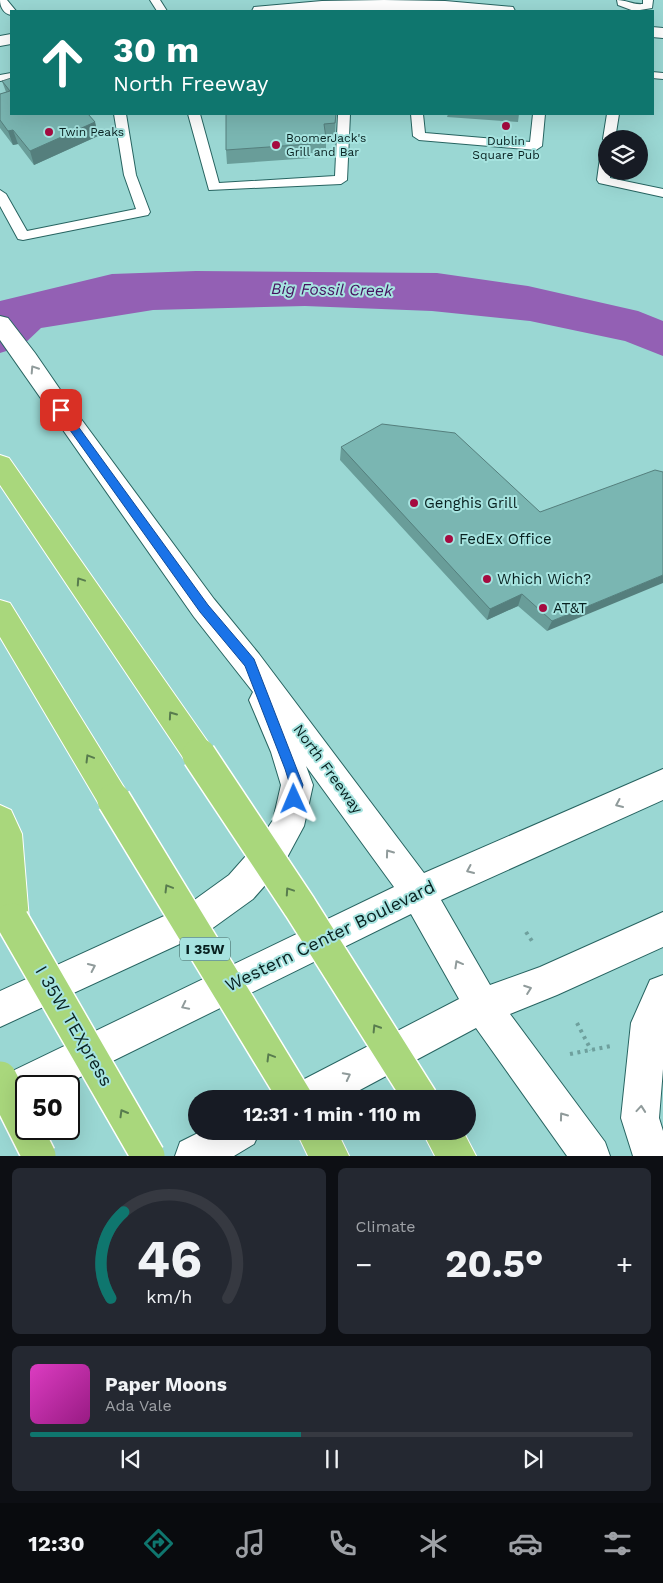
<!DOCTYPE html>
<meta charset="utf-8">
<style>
:root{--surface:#171b24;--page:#242831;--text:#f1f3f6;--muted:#9ea1a6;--line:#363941;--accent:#0f766e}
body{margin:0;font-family:"Work Sans",sans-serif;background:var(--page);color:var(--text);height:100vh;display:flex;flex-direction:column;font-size:19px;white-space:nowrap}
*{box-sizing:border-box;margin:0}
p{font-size:16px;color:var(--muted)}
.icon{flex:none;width:28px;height:28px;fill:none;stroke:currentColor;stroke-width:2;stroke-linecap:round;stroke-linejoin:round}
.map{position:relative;height:1156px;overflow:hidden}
.panel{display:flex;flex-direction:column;gap:12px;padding:12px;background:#0d0f14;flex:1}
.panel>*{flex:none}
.banner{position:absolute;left:10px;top:10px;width:644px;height:105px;border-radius:0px;box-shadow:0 5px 20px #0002;background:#0f766e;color:#fff;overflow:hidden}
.tools{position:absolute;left:598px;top:130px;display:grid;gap:10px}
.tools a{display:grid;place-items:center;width:50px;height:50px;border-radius:50%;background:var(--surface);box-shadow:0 5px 20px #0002;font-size:25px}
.speed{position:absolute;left:15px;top:1075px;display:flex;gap:10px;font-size:25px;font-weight:700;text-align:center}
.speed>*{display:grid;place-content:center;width:65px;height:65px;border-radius:50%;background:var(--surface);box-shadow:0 5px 20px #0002;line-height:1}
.speed .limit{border:2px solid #111;border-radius:8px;background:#fff;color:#111}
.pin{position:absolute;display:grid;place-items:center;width:42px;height:42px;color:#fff;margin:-21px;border-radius:10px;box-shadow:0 2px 8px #0006}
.me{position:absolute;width:55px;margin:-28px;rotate:359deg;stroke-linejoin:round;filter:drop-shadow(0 0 4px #0008)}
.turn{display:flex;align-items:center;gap:18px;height:105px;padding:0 20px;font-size:22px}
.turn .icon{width:65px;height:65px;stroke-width:2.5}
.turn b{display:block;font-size:35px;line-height:42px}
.big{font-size:38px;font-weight:700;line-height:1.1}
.panel .tile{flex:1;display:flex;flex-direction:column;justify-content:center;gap:8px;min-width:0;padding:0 18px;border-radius:8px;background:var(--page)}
.panel .dial{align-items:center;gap:0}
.dial svg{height:130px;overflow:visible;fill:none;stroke:var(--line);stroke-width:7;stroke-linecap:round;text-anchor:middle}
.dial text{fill:var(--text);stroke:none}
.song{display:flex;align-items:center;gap:15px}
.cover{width:60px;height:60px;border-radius:8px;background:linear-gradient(135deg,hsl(310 70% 55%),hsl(310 70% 35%))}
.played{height:5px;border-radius:2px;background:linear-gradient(90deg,var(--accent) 45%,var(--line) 45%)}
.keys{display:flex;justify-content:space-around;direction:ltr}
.heat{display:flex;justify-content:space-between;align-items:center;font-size:28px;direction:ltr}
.panel .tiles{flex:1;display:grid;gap:12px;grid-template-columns:1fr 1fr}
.tile:last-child{grid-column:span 2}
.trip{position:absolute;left:188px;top:1090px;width:288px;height:50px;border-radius:25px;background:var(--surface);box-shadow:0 5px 20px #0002;font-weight:700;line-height:50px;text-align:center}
.tab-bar{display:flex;height:80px;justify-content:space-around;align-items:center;background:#090b0e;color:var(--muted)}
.tab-bar .icon{width:35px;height:35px}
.tab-bar .selected{color:var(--accent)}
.tab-bar b{font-size:22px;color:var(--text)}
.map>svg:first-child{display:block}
.water{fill:#9360b4}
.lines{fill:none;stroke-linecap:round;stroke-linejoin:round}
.service-casing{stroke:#276461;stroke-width:2}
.minor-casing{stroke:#276461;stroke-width:2}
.secondary-casing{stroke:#276461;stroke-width:2}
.motorway-casing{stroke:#fff;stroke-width:2}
.path{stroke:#6ea09d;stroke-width:4;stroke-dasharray:3 4.5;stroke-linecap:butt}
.service{fill:#fff;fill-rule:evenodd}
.minor{fill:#fff;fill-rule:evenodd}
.secondary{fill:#fff;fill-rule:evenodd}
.motorway{fill:#a9d77c;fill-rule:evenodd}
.motorway-bridge-casing{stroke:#fff;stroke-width:36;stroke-linecap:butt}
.motorway-bridge{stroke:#a9d77c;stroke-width:33}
.wall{fill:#699d99}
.shaded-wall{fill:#557f7d}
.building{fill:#7ab6b2;stroke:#557f7d}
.oneway{stroke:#909b9b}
.oneway2{stroke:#587c4e}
.route{fill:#1a73e8;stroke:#114b97}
.poi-dot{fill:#a50b40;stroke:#a7e4e0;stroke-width:2}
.labels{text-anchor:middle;stroke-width:4;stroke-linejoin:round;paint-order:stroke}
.far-poi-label{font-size:12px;fill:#082120;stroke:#a7e4e0;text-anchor:start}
.shield{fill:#a7e4e0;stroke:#385c5a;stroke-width:1}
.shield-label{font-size:14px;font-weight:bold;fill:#082120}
.poi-label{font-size:15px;fill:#082120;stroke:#a7e4e0;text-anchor:start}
.street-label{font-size:15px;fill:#082120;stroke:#a7e4e0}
.water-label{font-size:16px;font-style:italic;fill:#45115f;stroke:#a7e4e0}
.near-street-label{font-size:18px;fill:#082120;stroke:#a7e4e0}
</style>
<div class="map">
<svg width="663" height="1156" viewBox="0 0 663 1156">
<rect width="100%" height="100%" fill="#9ad7d3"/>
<!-- water -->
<path class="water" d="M196,271L437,273L528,286L638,311L663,321V356L625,341L530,321L432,311L305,306L153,310L41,328L22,346L0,353V301L112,274Z"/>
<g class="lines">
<!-- service casing -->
<g class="service-casing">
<path id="service" d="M0,0H7L16,11H11V15C4,14 0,7 0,0Z
M150,0H160L167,11H157Z
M617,0C627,0 632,5 643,4V0H653L652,8L634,11L618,5Z
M652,72L663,73V79L652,78Z
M11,73V79L0,81V75Z
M114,114H126L136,175L150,212L148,215L23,240L18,239L0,206V190L6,194L27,231L136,209L124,175Z
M188,114H200L219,183L335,176L338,114H350L347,180L341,184L209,190Z
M411,114H423L425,133L530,142L533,114H545L542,146L536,150L419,140L413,136Z
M607,114H619L615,139H606V142L603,139Z
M606,154V171H610V178L663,189V197L599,183L597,180L600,158Z"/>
</g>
<!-- minor casing -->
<g class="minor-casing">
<path id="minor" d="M384,0L445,1L513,7L515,11H252L254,7L322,1Z
M652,27L663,28V38L652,37Z
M11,34V44L0,46V36Z"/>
</g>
<!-- secondary casing -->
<g class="secondary-casing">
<path id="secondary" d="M0,316L8,318L35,353L70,404L214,599L259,654L424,873L663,769V800L441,900L490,985L540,967L663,912V947L557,995L510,1014L605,1142L610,1156H567L476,1028L343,1099H285L291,1086L459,999L411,914L62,1086H26V1104L0,1116V1077L394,887L306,766L313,785L304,826L283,865L253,899L210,930L0,1027V991L186,906L229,875L259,841L273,820L281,785L271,752L249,700L253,692L194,617L0,340Z
M663,975V1069L659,1118L663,1131V1156H633L621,1118L631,1023L650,980Z
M202,1131H260L254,1144L234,1156H175L180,1142Z"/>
</g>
<!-- motorway casing -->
<g class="motorway-casing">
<path id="motorway" d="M0,455L9,458L210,745L214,755L210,765L199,770L188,765L0,485Z
M0,600L10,603L125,789L130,800L125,811L114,816L103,811L0,637Z
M0,805L11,810L22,834L29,920L24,932L12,937L0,932Z
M296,1131H337L349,1156H308Z
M422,1131H463L476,1156H435Z"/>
</g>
<!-- path -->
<path class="path" d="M526,932L534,944
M577,1023L591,1050
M570,1054L611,1046"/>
<!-- service -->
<use href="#service" class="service"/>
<!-- minor -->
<use href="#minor" class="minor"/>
<!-- secondary -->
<use href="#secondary" class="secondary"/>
<!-- motorway -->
<use href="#motorway" class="motorway"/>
<!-- motorway-bridge casing -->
<g class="motorway-bridge-casing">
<path id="motorway-bridge" d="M199,755L300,907L421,1099
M114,800L296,1099
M12,920L148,1156
M0,1078L39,1156"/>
</g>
<!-- motorway-bridge -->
<use href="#motorway-bridge" class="motorway-bridge"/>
</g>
<!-- wall -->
<path class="wall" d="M2,81L95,122L98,136L34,165L18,144L13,145L0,128V94L6,92Z
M336,114L335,138H326V152L311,153V158L227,164L226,150Z
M448,114H519L518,122L447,117Z
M341,447L540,512L663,472L547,631L518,606L487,620L340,460Z"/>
<!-- shaded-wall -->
<path class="shaded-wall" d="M95,122L98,136L34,165L30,151Z
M13,130L18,144L13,145L8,131Z
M663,575V583L547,631L552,621Z
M522,594L518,606L487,620L490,609Z"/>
<!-- building -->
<path class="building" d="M11,78V114H88L95,122L30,151L13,130L8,131L0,120V94L10,91L2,81Z
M226,114H336L335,123L324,124L326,138L310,139L311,144L226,150Z
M382,424L455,433L540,512L655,470L663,472V575L552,621L522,594L490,609L341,447Z"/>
<!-- one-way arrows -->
<defs><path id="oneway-chevron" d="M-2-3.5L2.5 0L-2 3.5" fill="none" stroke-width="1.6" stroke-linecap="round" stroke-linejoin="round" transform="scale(1.25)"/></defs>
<g class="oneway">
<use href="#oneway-chevron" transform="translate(34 369) rotate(-123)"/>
<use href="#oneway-chevron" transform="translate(619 804) rotate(156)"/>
<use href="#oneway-chevron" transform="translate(389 853) rotate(-126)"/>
<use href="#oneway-chevron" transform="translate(470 870) rotate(156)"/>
<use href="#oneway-chevron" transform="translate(458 964) rotate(-119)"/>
<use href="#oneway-chevron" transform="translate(92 967) rotate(-25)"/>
<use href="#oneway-chevron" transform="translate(528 989) rotate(-20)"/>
<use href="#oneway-chevron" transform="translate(185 1006) rotate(154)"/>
<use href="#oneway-chevron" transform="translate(347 1076) rotate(-27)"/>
<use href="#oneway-chevron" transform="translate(641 1109) rotate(-85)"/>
<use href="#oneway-chevron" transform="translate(563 1116) rotate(-126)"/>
</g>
<g class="oneway2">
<use href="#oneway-chevron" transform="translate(80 581) rotate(-124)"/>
<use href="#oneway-chevron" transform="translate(172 715) rotate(-125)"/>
<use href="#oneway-chevron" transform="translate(89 758) rotate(-121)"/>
<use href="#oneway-chevron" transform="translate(168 888) rotate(-121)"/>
<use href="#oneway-chevron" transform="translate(289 891) rotate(-124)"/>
<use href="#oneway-chevron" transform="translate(376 1028) rotate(-122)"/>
<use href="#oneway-chevron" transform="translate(270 1057) rotate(-121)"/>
<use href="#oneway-chevron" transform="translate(123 1113) rotate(-120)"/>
</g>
<!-- route -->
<path class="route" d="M61,406L64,407L208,605L254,659L303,785L298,803L294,805L289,803L287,799L290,785L285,769L245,666L200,612L57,412L56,410Z"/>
<!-- markers -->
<g class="poi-dot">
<circle cx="506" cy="126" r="5"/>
<circle cx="49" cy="132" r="5"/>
<circle cx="276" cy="145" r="5"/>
<circle cx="414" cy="503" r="5"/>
<circle cx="449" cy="539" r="5"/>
<circle cx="487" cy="579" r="5"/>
<circle cx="543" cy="608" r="5"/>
</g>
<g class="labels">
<!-- far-poi labels -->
<g class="far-poi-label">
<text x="59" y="136">Twin Peaks</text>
<text x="286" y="142">BoomerJack's<tspan x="286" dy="14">Grill and Bar</tspan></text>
<text x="506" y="145" text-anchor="middle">Dublin<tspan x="506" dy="14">Square Pub</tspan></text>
</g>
<!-- shield labels -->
<rect class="shield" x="180" y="937.5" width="50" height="23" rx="4"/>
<g class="shield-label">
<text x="205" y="954">I 35W</text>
</g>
<!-- poi labels -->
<g class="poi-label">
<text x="424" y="508">Genghis Grill</text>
<text x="459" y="544">FedEx Office</text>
<text x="497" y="584">Which Wich?</text>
<text x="553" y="613">AT&amp;T</text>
</g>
<!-- street labels -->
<g class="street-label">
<text transform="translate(328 769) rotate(54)" y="5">North Freeway</text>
</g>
<!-- water labels -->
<g class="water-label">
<text transform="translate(332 289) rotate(1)" y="6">Big Fossil Creek</text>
</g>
<!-- near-street labels -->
<g class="near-street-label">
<text transform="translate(330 936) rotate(-26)" y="6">Western Center Boulevard</text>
<text transform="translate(74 1026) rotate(60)" y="6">I 35W TEXpress</text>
</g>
</g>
</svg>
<div class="tools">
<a><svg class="icon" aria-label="layers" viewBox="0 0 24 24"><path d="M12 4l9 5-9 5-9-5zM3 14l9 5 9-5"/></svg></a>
</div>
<div class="speed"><div class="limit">50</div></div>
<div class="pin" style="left:61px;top:410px;background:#d93025"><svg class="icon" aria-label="arrive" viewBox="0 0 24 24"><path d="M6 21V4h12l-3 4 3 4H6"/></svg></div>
<svg class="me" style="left:294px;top:799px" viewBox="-20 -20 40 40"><path d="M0-17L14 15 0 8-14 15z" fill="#1a73e8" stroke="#fff" stroke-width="4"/></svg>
<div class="trip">12:31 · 1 min · 110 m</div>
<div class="banner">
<div class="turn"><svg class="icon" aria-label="ahead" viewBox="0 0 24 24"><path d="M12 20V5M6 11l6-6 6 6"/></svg><div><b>30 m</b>North Freeway</div></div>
</div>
</div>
<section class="panel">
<div class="tiles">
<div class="tile dial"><svg viewBox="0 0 100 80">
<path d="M14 69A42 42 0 1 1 86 69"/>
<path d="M14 69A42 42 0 0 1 22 16" stroke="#0f766e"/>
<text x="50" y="56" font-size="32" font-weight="700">46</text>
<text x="50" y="72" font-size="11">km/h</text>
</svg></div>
<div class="tile"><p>Climate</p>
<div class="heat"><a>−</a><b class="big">20.5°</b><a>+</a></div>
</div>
<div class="tile">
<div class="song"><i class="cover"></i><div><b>Paper Moons</b><p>Ada Vale</p></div></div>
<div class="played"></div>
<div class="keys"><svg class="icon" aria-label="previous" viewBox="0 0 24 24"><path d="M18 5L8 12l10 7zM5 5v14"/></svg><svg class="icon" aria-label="pause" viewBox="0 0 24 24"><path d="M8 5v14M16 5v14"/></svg><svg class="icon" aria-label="next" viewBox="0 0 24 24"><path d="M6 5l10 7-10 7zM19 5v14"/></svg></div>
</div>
</div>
</section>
<nav class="tab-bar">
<b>12:30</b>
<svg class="icon selected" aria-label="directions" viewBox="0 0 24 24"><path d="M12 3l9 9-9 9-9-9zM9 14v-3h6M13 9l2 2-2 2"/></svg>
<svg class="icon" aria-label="music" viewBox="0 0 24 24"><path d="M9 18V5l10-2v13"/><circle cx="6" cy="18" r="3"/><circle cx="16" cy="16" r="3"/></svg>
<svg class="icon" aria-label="phone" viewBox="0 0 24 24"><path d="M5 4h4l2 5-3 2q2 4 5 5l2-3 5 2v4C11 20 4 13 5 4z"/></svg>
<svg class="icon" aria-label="climate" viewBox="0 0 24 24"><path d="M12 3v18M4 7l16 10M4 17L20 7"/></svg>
<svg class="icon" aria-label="car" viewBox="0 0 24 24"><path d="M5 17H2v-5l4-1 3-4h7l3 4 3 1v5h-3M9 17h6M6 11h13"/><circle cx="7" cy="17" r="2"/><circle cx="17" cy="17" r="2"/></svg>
<svg class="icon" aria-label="filters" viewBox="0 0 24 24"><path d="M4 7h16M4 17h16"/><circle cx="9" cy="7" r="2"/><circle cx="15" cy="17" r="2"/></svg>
</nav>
